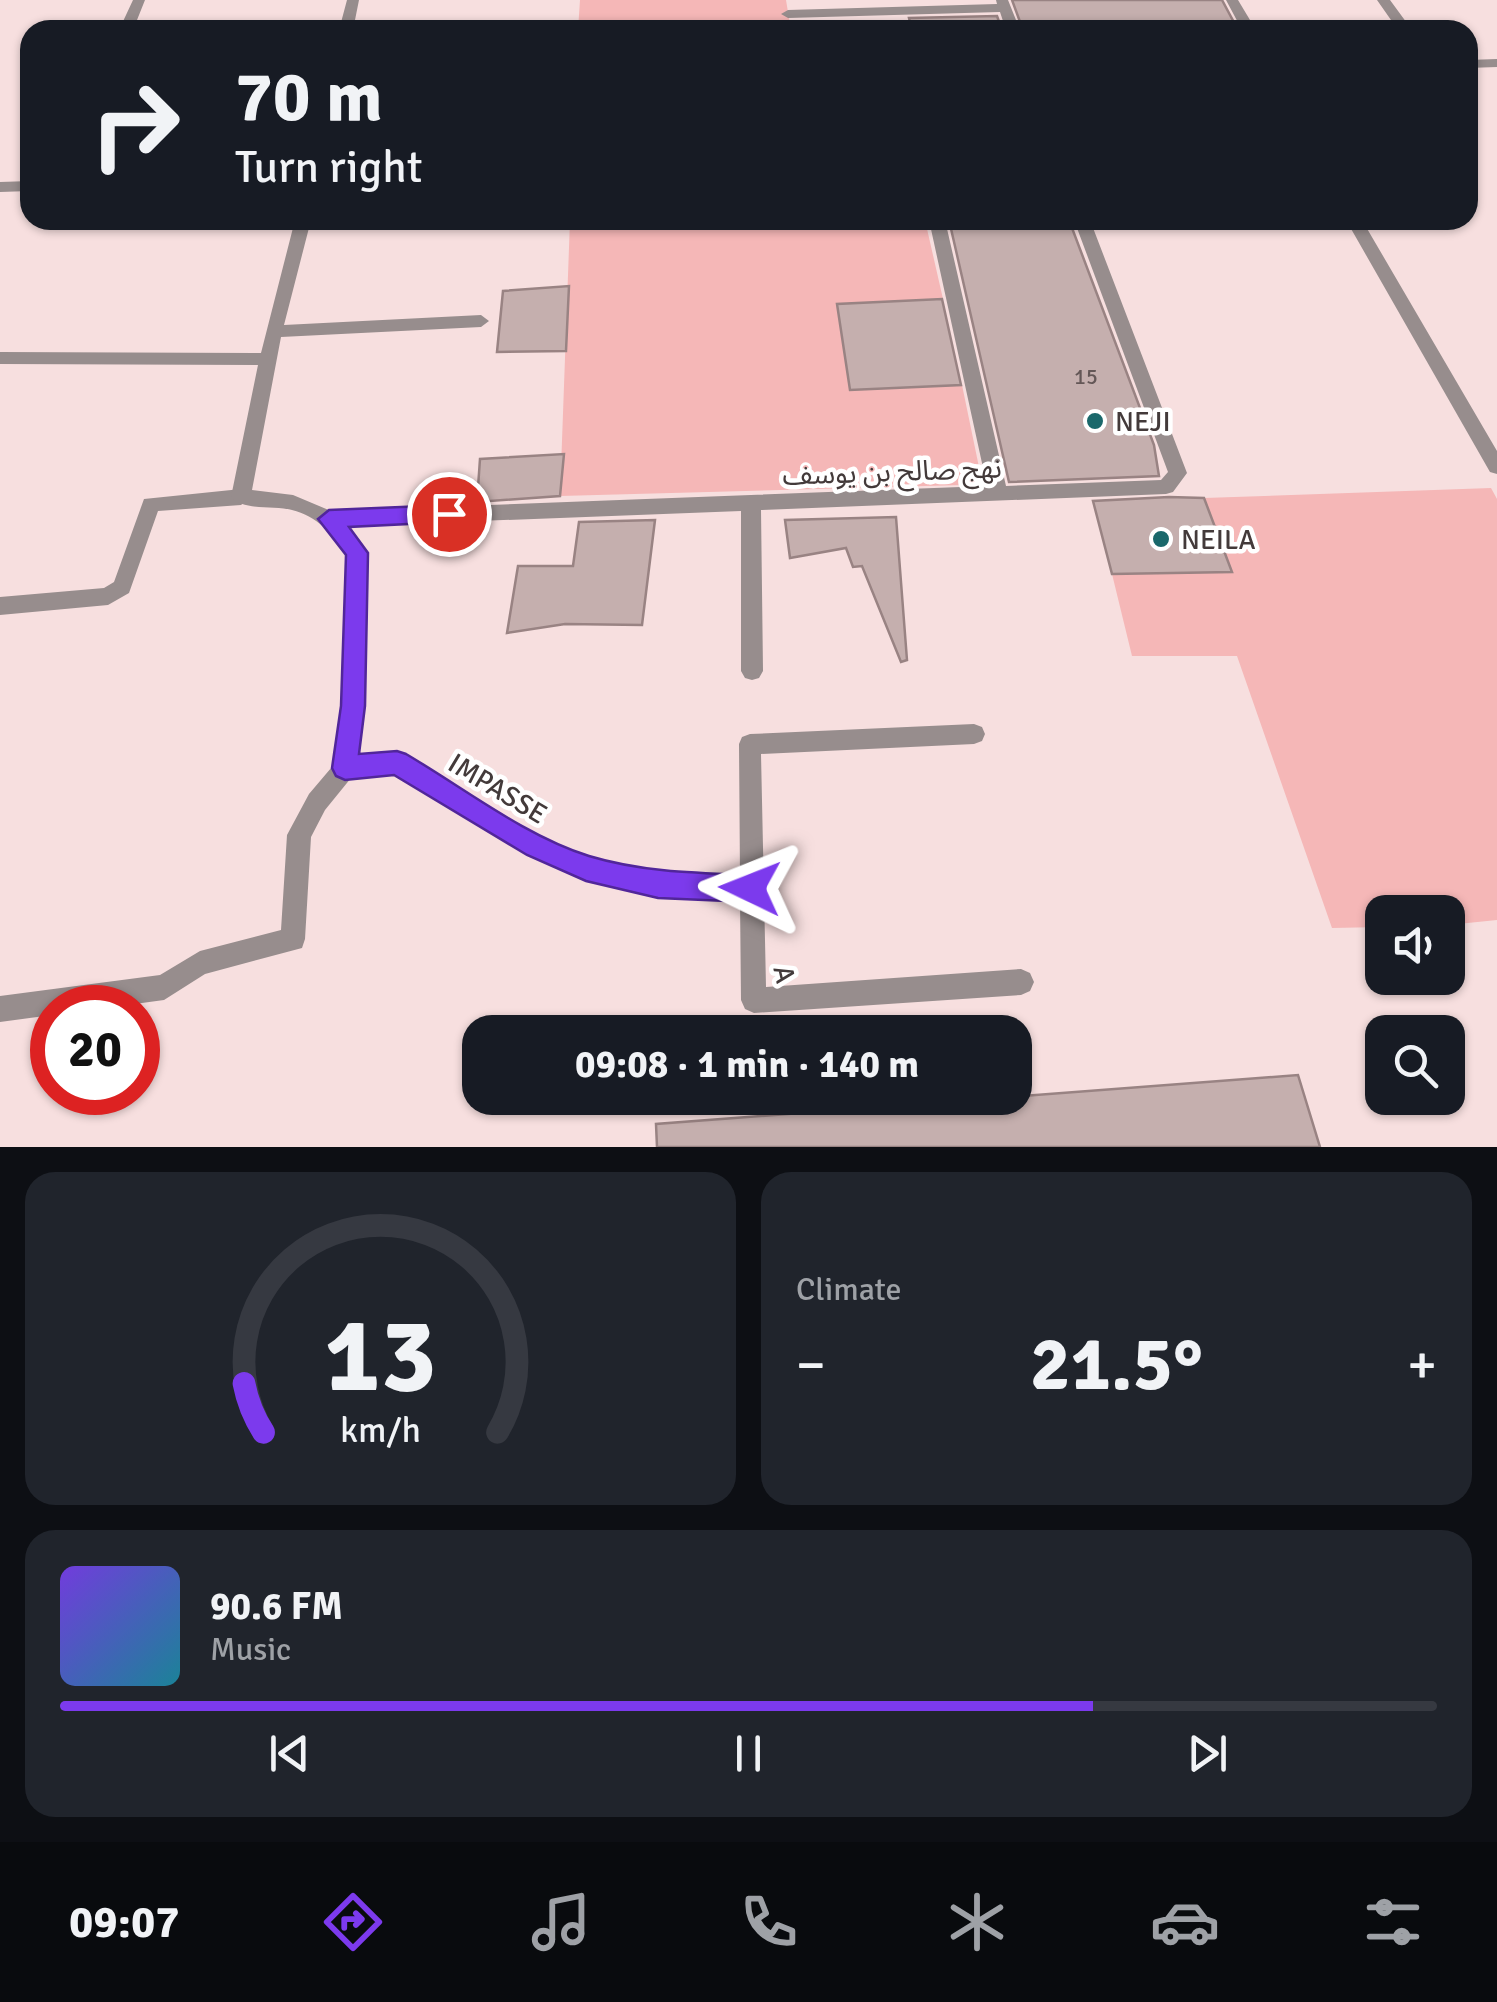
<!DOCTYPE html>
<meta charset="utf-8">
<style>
:root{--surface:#171b24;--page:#20242c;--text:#f1f3f6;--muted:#9ea1a6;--line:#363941;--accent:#7c3aed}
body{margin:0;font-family:Signika,"Noto Sans Arabic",sans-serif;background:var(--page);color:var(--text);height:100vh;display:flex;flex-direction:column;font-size:38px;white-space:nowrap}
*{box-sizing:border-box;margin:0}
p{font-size:32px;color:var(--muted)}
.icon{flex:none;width:55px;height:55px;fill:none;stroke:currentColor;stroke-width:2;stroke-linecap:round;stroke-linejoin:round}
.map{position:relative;height:1147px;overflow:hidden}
.drawer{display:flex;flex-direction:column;gap:25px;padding:25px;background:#0d0f14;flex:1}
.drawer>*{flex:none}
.banner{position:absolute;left:20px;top:20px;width:1458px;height:210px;border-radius:30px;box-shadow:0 2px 8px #0004;background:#171b24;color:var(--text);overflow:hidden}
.controls{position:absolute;left:1365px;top:895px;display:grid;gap:20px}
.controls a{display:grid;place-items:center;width:100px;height:100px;border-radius:20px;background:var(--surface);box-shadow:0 2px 8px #0004;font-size:50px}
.speed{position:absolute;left:30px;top:985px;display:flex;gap:20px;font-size:50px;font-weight:700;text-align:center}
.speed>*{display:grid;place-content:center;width:130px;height:130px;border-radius:50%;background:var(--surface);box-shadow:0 2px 8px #0004;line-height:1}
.speed .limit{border:15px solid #d22;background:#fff;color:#111}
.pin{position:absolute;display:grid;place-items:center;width:85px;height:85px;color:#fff;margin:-42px;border:5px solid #fff;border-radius:50%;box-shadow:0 2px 10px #0007}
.me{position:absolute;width:110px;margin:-55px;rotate:272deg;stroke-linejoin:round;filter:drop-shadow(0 0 8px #0008)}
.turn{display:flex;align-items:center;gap:35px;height:210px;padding:0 50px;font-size:45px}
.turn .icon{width:130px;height:130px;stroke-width:2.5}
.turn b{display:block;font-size:70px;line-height:85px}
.big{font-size:75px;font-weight:800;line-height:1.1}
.drawer .widget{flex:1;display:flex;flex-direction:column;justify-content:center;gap:15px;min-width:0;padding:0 35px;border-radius:30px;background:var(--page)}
.drawer .dial{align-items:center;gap:0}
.dial svg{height:260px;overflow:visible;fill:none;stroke:var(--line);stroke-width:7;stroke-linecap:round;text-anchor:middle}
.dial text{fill:var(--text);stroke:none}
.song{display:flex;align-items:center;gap:30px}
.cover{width:120px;height:120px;border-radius:15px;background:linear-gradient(135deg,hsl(260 70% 55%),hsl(190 70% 35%))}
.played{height:10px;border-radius:5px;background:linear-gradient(90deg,var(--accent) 75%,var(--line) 75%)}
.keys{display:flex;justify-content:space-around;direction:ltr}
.heat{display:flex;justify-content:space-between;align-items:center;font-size:55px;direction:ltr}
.drawer .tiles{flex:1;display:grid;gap:25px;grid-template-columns:1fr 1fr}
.widget:last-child{grid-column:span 2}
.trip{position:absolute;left:462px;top:1015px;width:570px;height:100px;border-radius:30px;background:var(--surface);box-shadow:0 2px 8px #0004;font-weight:800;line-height:100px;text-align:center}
.menu{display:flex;height:160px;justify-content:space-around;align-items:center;background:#090b0e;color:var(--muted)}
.menu .icon{width:70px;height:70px}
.menu .on{color:var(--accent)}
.menu b{font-size:45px;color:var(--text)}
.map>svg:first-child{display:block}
.green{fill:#f5b7b7}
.building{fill:#c5afae;stroke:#998383;stroke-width:2.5}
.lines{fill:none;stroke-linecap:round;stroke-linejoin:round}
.service{fill:#978d8d;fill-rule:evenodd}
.minor{fill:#978d8d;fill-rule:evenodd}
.route{fill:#7c3aed;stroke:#51269a;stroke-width:2.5}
.poi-dot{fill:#1a686b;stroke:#fff;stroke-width:4}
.labels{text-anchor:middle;stroke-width:9;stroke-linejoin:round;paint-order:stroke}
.number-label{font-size:22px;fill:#645757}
.poi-label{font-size:28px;fill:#433a3a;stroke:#fff;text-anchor:start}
.street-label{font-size:28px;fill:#433a3a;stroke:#fff}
</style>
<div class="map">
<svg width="1497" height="1147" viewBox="0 0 1497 1147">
<rect width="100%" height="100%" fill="#f7dfdf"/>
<!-- green -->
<path class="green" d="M580,0H786L791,30H578Z
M570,220H925L943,299L837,304L850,389L962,385L980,472L962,485L560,496Z
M1491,488L1497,499V920L1448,925V912H1382V927L1332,928L1237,656H1132L1112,574L1232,572L1204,498Z"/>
<!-- building -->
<path class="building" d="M1012,0H1222L1238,30H1023Z
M997,16L1002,30H912L909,18Z
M949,220H1069L1154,445L1159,476L1009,482Z
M569,286L566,351L497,352L503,291Z
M942,299L961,385L850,390L837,304Z
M564,454L560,496L477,502L480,459Z
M1169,497L1204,498L1232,572L1112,574L1093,501Z
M896,517L907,660L901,662L862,566L853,567L846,548L790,558L785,520Z
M655,520L642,625L565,624L507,633L518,566H573L579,522Z
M1298,1075L1320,1147H657L656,1124Z"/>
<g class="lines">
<!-- service -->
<path class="service" d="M241,489L251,497L241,505L158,511L129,593L108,605L0,615V597L104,588L114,582L144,499Z
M974,724L982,727L985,734L982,741L974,744L761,754L766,987L1021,969L1030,973L1034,982L1030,991L1021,995L754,1013L745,1009L741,1000L740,900L658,897L585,880L484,829L394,773L351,778L325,810L311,837L305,939L302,948L205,974L164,1000L105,1008H52V1015L0,1022V996L160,975L200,951L281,930L287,835L309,794L337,761L345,758L397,752L405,755C463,790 523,833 587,857C636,875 689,874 740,876L739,744L742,737L750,734Z"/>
<!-- minor -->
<path class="minor" d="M133,0H145L133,30H119Z
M347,0H359L353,30H339Z
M996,0H1008L1020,30H1006L1000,12L788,18L781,14L788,10L997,4Z
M1226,0H1238L1256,30H1242Z
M1377,0H1390L1412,30H1398Z
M1497,59V67L1468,68V60Z
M30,181V191L0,192V182Z
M295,220H311L284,325L481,315L489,321L481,327L281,337L252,490L293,495L331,511L987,486L929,220H945L1006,486L1161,480L1168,472L1074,220H1090L1187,473L1173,492L1166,494L761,510L763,671L759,678L752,680L745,678L741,671V511L348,526L367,553L364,706L356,768L353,775L345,778L337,775L334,768L342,706L347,554C334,534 316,516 292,510C274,505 242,511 231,497L258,365L0,364V352L261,353Z
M1346,220H1362L1497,451V474L1490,472Z"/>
</g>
<!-- route -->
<path class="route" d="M449,505L460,514L449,522L349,527L368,553L365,706L359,754L397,751L406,754C464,788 525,836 589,856C642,872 695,873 750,875L760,879L764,888L760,898L750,902L658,898L586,881L527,855L394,775L345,780L336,776L332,768L341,706L346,555L318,519L329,510Z"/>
<!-- markers -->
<g class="poi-dot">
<circle cx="1095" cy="421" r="10"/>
<circle cx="1161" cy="539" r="10"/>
</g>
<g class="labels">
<!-- number labels -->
<g class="number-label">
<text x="1086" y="384">15</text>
</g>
<!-- poi labels -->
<g class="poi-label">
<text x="1115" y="431">NEJI</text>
<text x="1181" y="549">NEILA</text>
</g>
<!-- street labels -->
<g class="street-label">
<text transform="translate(892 471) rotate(-2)" y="10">نهج صالح بن يوسف</text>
<text transform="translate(498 788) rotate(31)" y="10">IMPASSE</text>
<text transform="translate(785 974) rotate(77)" y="10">A</text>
</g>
</g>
</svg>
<div class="controls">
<a><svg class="icon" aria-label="sound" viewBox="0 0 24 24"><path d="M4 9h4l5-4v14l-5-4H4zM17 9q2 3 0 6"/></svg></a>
<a><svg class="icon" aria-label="search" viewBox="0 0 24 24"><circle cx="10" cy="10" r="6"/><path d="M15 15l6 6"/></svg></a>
</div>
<div class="speed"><div class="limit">20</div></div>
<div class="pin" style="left:449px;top:514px;background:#d93025"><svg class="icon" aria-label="arrive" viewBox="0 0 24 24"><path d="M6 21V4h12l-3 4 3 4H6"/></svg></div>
<svg class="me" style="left:750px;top:888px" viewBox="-20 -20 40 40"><path d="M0-17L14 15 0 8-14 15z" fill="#7c3aed" stroke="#fff" stroke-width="4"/></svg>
<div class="trip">09:08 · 1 min · 140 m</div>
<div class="banner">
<div class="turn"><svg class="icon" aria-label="right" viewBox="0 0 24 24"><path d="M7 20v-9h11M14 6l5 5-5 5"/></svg><div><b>70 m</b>Turn right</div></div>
</div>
</div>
<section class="drawer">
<div class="tiles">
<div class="widget dial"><svg viewBox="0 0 100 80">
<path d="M14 69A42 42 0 1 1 86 69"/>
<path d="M14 69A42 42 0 0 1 8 54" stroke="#7c3aed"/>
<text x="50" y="56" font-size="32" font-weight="700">13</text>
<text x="50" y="72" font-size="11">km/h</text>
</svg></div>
<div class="widget"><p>Climate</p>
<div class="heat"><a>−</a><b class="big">21.5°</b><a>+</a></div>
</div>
<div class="widget">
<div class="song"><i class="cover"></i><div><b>90.6 FM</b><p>Music</p></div></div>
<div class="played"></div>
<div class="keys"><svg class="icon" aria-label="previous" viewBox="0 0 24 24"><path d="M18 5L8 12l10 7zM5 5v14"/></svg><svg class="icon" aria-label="pause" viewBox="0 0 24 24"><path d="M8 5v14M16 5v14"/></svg><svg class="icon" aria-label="next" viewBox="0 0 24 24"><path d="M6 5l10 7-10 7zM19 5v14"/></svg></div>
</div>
</div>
</section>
<nav class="menu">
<b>09:07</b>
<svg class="icon on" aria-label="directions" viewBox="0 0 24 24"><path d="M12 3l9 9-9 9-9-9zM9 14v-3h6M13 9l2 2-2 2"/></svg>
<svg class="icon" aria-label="music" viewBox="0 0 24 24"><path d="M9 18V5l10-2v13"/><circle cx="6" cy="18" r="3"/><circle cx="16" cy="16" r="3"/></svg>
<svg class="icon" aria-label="phone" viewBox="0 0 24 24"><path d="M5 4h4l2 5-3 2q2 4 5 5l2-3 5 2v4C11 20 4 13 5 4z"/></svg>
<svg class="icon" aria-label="climate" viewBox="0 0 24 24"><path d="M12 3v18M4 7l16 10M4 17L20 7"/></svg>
<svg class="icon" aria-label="car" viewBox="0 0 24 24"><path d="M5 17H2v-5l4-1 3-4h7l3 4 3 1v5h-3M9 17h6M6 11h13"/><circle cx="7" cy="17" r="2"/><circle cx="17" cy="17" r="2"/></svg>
<svg class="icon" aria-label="filters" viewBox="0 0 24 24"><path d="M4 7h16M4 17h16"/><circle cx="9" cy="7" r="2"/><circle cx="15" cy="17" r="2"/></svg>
</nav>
